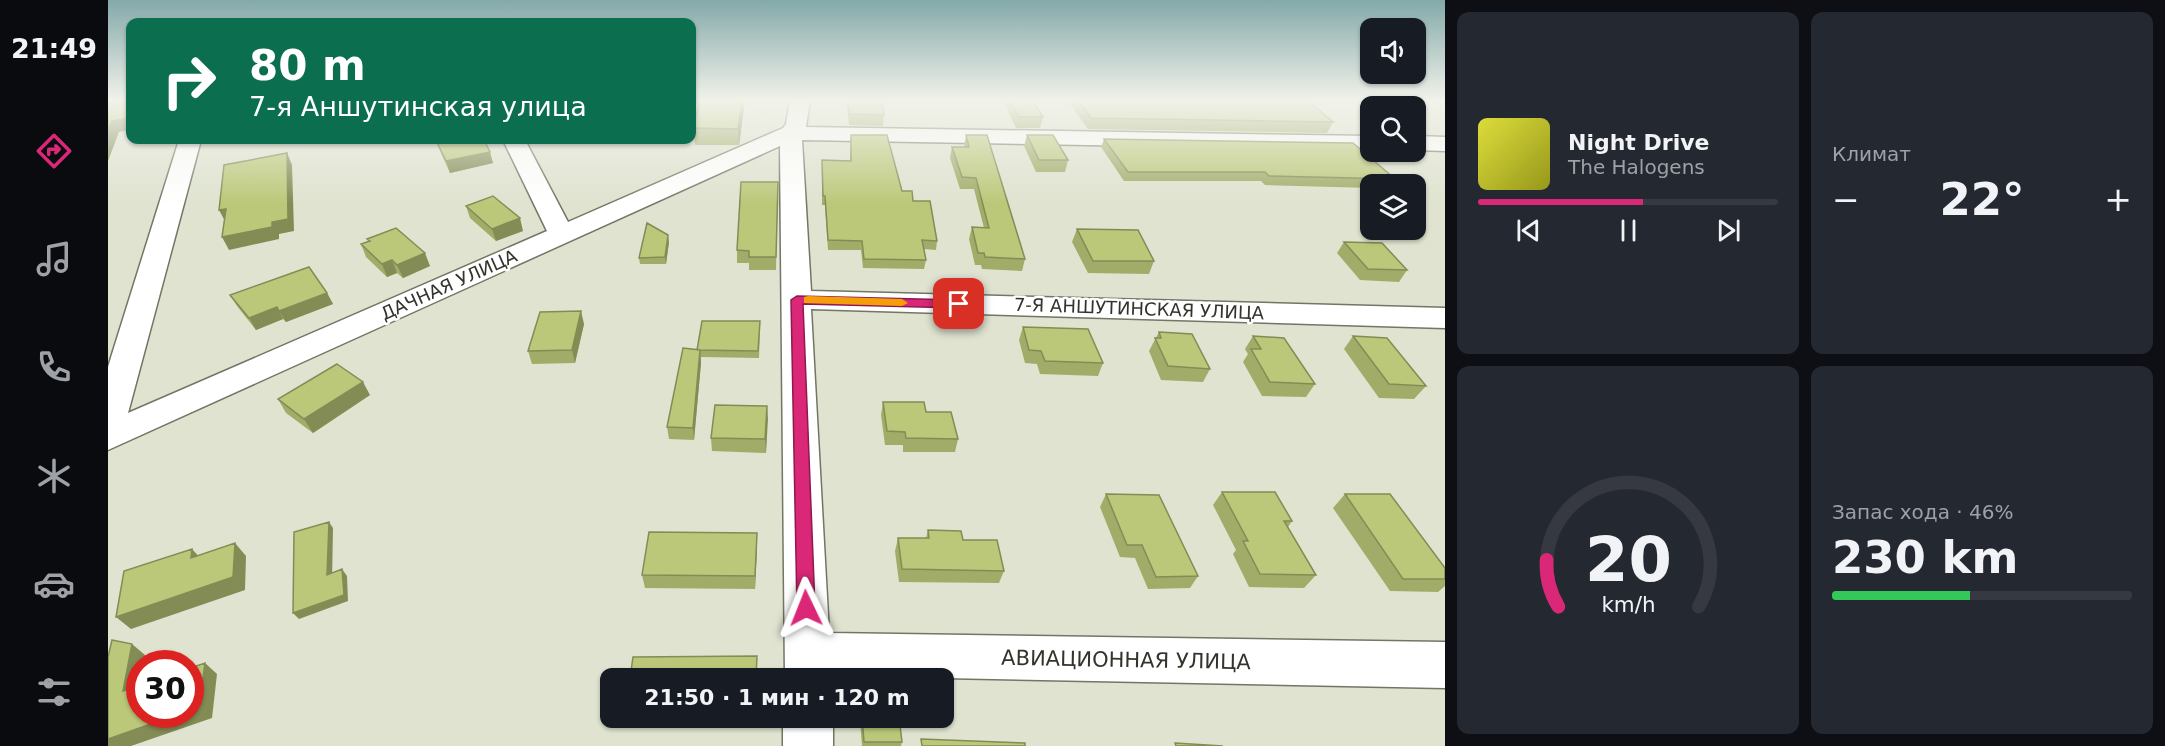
<!DOCTYPE html>
<html lang="ru">
<meta charset="utf-8">
<style>
:root{--surface:#171b24;--page:#242831;--text:#f1f3f6;--muted:#9ea1a6;--line:#363941;--accent:#db2777}
body{margin:0;font-family:"DejaVu Sans",sans-serif;background:var(--page);color:var(--text);height:100vh;display:flex;flex-direction:column;font-size:22px;white-space:nowrap}
*{box-sizing:border-box;margin:0}
p{font-size:20px;color:var(--muted)}
.icon{flex:none;width:33px;height:33px;fill:none;stroke:currentColor;stroke-width:2;stroke-linecap:round;stroke-linejoin:round}
.map{position:relative;flex:1;overflow:hidden}
.panel{display:flex;flex-direction:column;gap:12px;padding:12px;background:#0d0f14;width:720px}
.panel>*{flex:none}
.banner{position:absolute;left:18px;top:18px;width:570px;height:126px;border-radius:12px;box-shadow:0 2px 4px #0004;background:#0b6e4f;color:#fff;overflow:hidden}
.tools{position:absolute;left:1252px;top:18px;display:grid;gap:12px}
.tools a{display:grid;place-items:center;width:66px;height:66px;border-radius:12px;background:var(--surface);box-shadow:0 2px 4px #0004;font-size:30px}
.speed{position:absolute;left:18px;top:650px;display:flex;gap:12px;font-size:30px;font-weight:700;text-align:center}
.speed>*{display:grid;place-content:center;width:78px;height:78px;border-radius:50%;background:var(--surface);box-shadow:0 2px 4px #0004;line-height:1}
.speed .limit{border:9px solid #d22;background:#fff;color:#111}
.pin{position:absolute;display:grid;place-items:center;width:51px;height:51px;color:#fff;margin:-26px;border-radius:12px;box-shadow:0 3px 9px #0006}
.me{position:absolute;width:66px;margin:-33px;rotate:358deg;stroke-linejoin:round;filter:drop-shadow(0 0 4px #0008)}
.turn{display:flex;align-items:center;gap:21px;height:126px;padding:0 24px;font-size:27px}
.turn .icon{width:78px;height:78px;stroke-width:2.5}
.turn b{display:block;font-size:42px;line-height:51px}
.big{font-size:45px;font-weight:800;line-height:1.1}
.panel .widget{flex:1;display:flex;flex-direction:column;justify-content:center;gap:9px;min-width:0;padding:0 21px;border-radius:12px;background:var(--page)}
.panel .dial{align-items:center;gap:0}
.dial svg{height:156px;overflow:visible;fill:none;stroke:var(--line);stroke-width:7;stroke-linecap:round;text-anchor:middle}
.dial text{fill:var(--text);stroke:none}
.song{display:flex;align-items:center;gap:18px}
.cover{width:72px;height:72px;border-radius:9px;background:linear-gradient(135deg,hsl(60 70% 55%),hsl(60 70% 35%))}
.played{height:6px;border-radius:3px;background:linear-gradient(90deg,var(--accent) 55%,var(--line) 55%)}
.keys{display:flex;justify-content:space-around;direction:ltr}
.heat{display:flex;justify-content:space-between;align-items:center;font-size:33px;direction:ltr}
.charge{height:9px;border-radius:4px;background:linear-gradient(90deg,#34c759 46%,var(--line) 0)}
.panel .tiles{flex:1;display:grid;gap:12px;grid-template-columns:repeat(2,1fr)}
.trip{position:absolute;left:492px;top:668px;width:354px;height:60px;border-radius:12px;background:var(--surface);box-shadow:0 2px 4px #0004;font-weight:800;line-height:60px;text-align:center}
main{display:flex;flex:1;min-height:0}
.dock{display:flex;flex-direction:column;width:108px;justify-content:space-around;align-items:center;background:#090b0e;color:var(--muted)}
.dock .icon{width:42px;height:42px}
.dock .current{color:var(--accent)}
.dock b{font-size:27px;color:var(--text)}
.map>svg:first-child{display:block}
.lines{fill:none;stroke-linecap:round;stroke-linejoin:round}
.minor-casing{stroke:#727665;stroke-width:3}
.minor{fill:#fff;fill-rule:evenodd}
.wall{fill:#a1ac68}
.shaded-wall{fill:#838c55}
.building{fill:#bbc879;stroke:#838c55;stroke-width:1.5}
.route{fill:#db2777;stroke:#8e194d;stroke-width:1.5}
.slow{fill:#f59e0b}
.labels{text-anchor:middle;stroke-width:5;stroke-linejoin:round;paint-order:stroke}
.street-label{font-size:18px;fill:#33352d;stroke:#fff}
.near-street-label{font-size:21px;fill:#33352d;stroke:#fff}
</style>
<main>
<nav class="dock">
<b>21:49</b>
<svg class="icon current" aria-label="directions" viewBox="0 0 24 24"><path d="M12 3l9 9-9 9-9-9zM9 14v-3h6M13 9l2 2-2 2"/></svg>
<svg class="icon" aria-label="music" viewBox="0 0 24 24"><path d="M9 18V5l10-2v13"/><circle cx="6" cy="18" r="3"/><circle cx="16" cy="16" r="3"/></svg>
<svg class="icon" aria-label="phone" viewBox="0 0 24 24"><path d="M5 4h4l2 5-3 2q2 4 5 5l2-3 5 2v4C11 20 4 13 5 4z"/></svg>
<svg class="icon" aria-label="climate" viewBox="0 0 24 24"><path d="M12 3v18M4 7l16 10M4 17L20 7"/></svg>
<svg class="icon" aria-label="car" viewBox="0 0 24 24"><path d="M5 17H2v-5l4-1 3-4h7l3 4 3 1v5h-3M9 17h6M6 11h13"/><circle cx="7" cy="17" r="2"/><circle cx="17" cy="17" r="2"/></svg>
<svg class="icon" aria-label="filters" viewBox="0 0 24 24"><path d="M4 7h16M4 17h16"/><circle cx="9" cy="7" r="2"/><circle cx="15" cy="17" r="2"/></svg>
</nav>
<div class="map">
<svg width="1337" height="746" viewBox="0 0 1337 746">
<rect width="100%" height="100%" fill="#dfe3d0"/>
<g class="lines">
<!-- minor casing -->
<g class="minor-casing">
<path id="minor" d="M682,100H702L698,127L1263,136V150L694,140L703,291L1337,308V328L703,309L721,633L1337,642V688L836,678H677L672,146L0,450V367L71,140H93L20,413L439,231L395,140H417L460,222L675,128L678,124Z
M1308,136L1337,137V151L1308,150Z
M675,717H725V746H675Z"/>
</g>
<!-- minor -->
<use href="#minor" class="minor"/>
</g>
<!-- wall -->
<path class="wall" d="M637,100L631,145H587L585,128Z
M738,100H774L776,115L775,126L741,125Z
M895,100H924L935,117L932,128H908Z
M964,100H1199L1225,122L1219,133L980,129L962,104Z
M743,135L794,191L805,201L829,241L828,250L816,249L818,260L816,269L755,268L753,250H720L717,205H714V169L742,161Z
M858,135L917,259L914,271L874,269L873,265H867L861,239L864,227L876,228L866,189H852L842,158L844,147H856Z
M919,135L960,160L957,172H928L916,146Z
M996,139L1287,179L1283,184H1263V188L1157,185L1153,181H1016L993,147Z
M327,140H376L385,163L342,173Z
M670,182L668,270H641V263H629V250Z
M358,206L415,231L388,241L362,218Z
M969,229L1046,261L1041,274L980,273L964,242Z
M259,239L322,266L295,278L289,273L279,277L258,257L253,244L260,241Z
M561,242L558,264H532L531,258Z
M1236,242L1299,270L1291,282L1252,280L1229,253Z
M219,293L225,304L178,322L175,319L148,330L129,306L122,295Z
M476,324L467,363L424,364L420,351Z
M915,327L995,363L990,376L932,374L929,364L917,363L911,340Z
M652,328L651,358L593,357V363L586,440L561,439L559,427L589,350Z
M1051,332L1102,369L1095,382L1053,380L1041,351Z
M1145,336L1207,384L1198,397L1154,396L1135,362L1140,354L1137,349Z
M1245,336L1318,386L1306,399L1271,398L1236,349Z
M262,395L205,433L178,413L170,399Z
M775,402L818,412L850,439L847,452H795V445H777L773,415Z
M659,406L658,453L604,451L603,438Z
M1114,492L1184,521L1180,527L1208,575L1196,588L1141,587L1125,554L1128,550L1105,505Z
M998,494L1090,576L1082,588L1040,589L1027,558L1012,557L992,507Z
M1237,494L1337,568V586L1330,592L1282,591L1225,508Z
M820,530L855,540L896,571L891,583L791,582L787,551L790,538H818Z
M649,533V546L647,589L537,588L534,575Z
M590,717H638V726L591,727Z
M753,717H791L794,742L793,746H754L752,721Z"/>
<!-- shaded-wall -->
<path class="shaded-wall" d="M634,100H637L631,145L630,129Z
M22,118V130L11,132L0,161V131L4,121Z
M382,152L385,163L342,173L338,161Z
M179,153L184,165L186,231L171,234V239L121,250L114,237Z
M118,209V223L111,210Z
M412,218L415,231L388,241L384,229Z
M560,235L561,242L558,264L557,257Z
M317,253L322,266L295,278L289,265Z
M284,260L289,273L279,277L274,264Z
M219,293L225,304L178,322L171,311Z
M169,307L175,319L148,330L141,318Z
M473,311L476,324L467,363L464,350Z
M592,350L593,363L586,440L585,428Z
M255,382L262,395L205,433L196,419Z
M659,406L660,419L658,453L657,439Z
M221,522L225,528L224,581L219,575Z
M649,533V546L647,589V576Z
M127,543L138,556L137,590L23,629L8,617Z
M84,549L96,562L83,558Z
M234,569L239,576L240,601L191,619L185,613Z
M24,644L37,655L36,663H32V691H15Z
M97,663L109,674L104,718L23,746H0V739L71,714H82V710Z"/>
<!-- building -->
<path class="building" d="M0,100H22V118L4,121L0,131Z
M592,100H634L630,129L585,128Z
M740,100H774L776,115L741,114Z
M902,100H924L935,117H911Z
M970,100H1199L1225,122L983,118Z
M743,135H779L794,191H804L805,201H822L829,241L814,240L818,260L756,259L754,241L720,240L717,196H715L714,160L743,161Z
M858,135H879L917,259L877,257L876,253H870L864,227L881,228L868,178L854,177L844,147H861Z
M919,135H945L960,160H931Z
M996,139L1245,143L1287,179L1161,176L1157,172H1020Z
M328,140H376L382,152L338,161Z
M179,153L180,219L164,222V227L114,237L118,209L111,210L116,165Z
M633,182H670L668,257H641V251L629,250Z
M385,196L412,218L384,229L358,206Z
M539,223L560,235L557,257L531,258Z
M288,228L317,253L289,265L284,260L274,264L253,244L262,241L259,239Z
M969,229L1030,230L1046,261H985Z
M1236,242L1274,243L1299,270L1260,269Z
M201,267L219,293L171,311L169,307L141,318L122,295Z
M473,311L464,350L420,351L432,312Z
M594,321H652L650,351L589,350Z
M915,327L980,329L995,363L937,361L933,351L921,350Z
M1051,332L1084,334L1102,369L1060,366L1047,338H1053Z
M1145,336L1176,338L1207,384L1162,382L1143,349H1153Z
M1245,336L1279,338L1318,386L1281,384Z
M575,348L592,350L585,428L559,427Z
M229,364L255,382L196,419L170,399Z
M775,402H816L818,412H843L850,439L798,438L797,432L779,431Z
M607,405L659,406L657,439L603,438Z
M1114,492H1167L1184,521H1176L1208,575L1152,574L1135,541H1140Z
M998,494L1051,495L1090,576L1048,577L1034,545H1019Z
M1237,494H1282L1337,568V579H1295Z
M221,522L219,575L234,569L236,595L185,613L186,532Z
M820,530L853,531L855,540H889L896,571L794,569L790,538H821Z
M541,532L649,533L647,576L534,575Z
M127,543L125,577L8,617L16,571L84,549L83,558Z
M4,640L24,644L15,691L32,685V714H71L0,739V657Z
M649,656L648,678H522L525,657Z
M97,663L91,707L82,710V668Z
M754,717H791L794,742H756Z
M813,739L917,743V746H814Z
M1067,743L1115,746H1068Z"/>
<!-- sky -->
<linearGradient id="sky" x2="0" y2="1"><stop stop-color="#83a9a9"/><stop offset="0.49" stop-color="#f1f2ea"/><stop offset="1" stop-color="#f1f2ea" stop-opacity="0"/></linearGradient>
<rect width="1337" height="204" fill="url(#sky)"/>
<!-- route -->
<path class="route" d="M689,296L851,300L857,304L851,308L695,304L707,608L705,614L698,616L692,614L689,608L683,300Z"/>
<!-- slow -->
<path class="slow" d="M700,296L794,299L800,303L794,306L696,303V297Z"/>
<g class="labels">
<!-- street labels -->
<g class="street-label">
<text transform="translate(341 285) rotate(-24)" y="6">ДАЧНАЯ УЛИЦА</text>
<text transform="translate(1031 309) rotate(2)" y="6">7-Я АНШУТИНСКАЯ УЛИЦА</text>
</g>
<!-- near-street labels -->
<g class="near-street-label">
<text transform="translate(1018 660) rotate(1)" y="7">АВИАЦИОННАЯ УЛИЦА</text>
</g>
</g>
</svg>
<div class="tools">
<a><svg class="icon" aria-label="sound" viewBox="0 0 24 24"><path d="M4 9h4l5-4v14l-5-4H4zM17 9q2 3 0 6"/></svg></a>
<a><svg class="icon" aria-label="search" viewBox="0 0 24 24"><circle cx="10" cy="10" r="6"/><path d="M15 15l6 6"/></svg></a>
<a><svg class="icon" aria-label="layers" viewBox="0 0 24 24"><path d="M12 4l9 5-9 5-9-5zM3 14l9 5 9-5"/></svg></a>
</div>
<div class="speed"><div class="limit">30</div></div>
<div class="pin" style="left:851px;top:304px;background:#d93025"><svg class="icon" aria-label="arrive" viewBox="0 0 24 24"><path d="M6 21V4h12l-3 4 3 4H6"/></svg></div>
<svg class="me" style="left:698px;top:608px" viewBox="-20 -20 40 40"><path d="M0-17L14 15 0 8-14 15z" fill="#db2777" stroke="#fff" stroke-width="4"/></svg>
<div class="trip">21:50 · 1 мин · 120 m</div>
<div class="banner">
<div class="turn"><svg class="icon" aria-label="right" viewBox="0 0 24 24"><path d="M7 20v-9h11M14 6l5 5-5 5"/></svg><div><b>80 m</b>7-я Аншутинская улица</div></div>
</div>
</div>
<section class="panel">
<div class="tiles">
<div class="widget">
<div class="song"><i class="cover"></i><div><b>Night Drive</b><p>The Halogens</p></div></div>
<div class="played"></div>
<div class="keys"><svg class="icon" aria-label="previous" viewBox="0 0 24 24"><path d="M18 5L8 12l10 7zM5 5v14"/></svg><svg class="icon" aria-label="pause" viewBox="0 0 24 24"><path d="M8 5v14M16 5v14"/></svg><svg class="icon" aria-label="next" viewBox="0 0 24 24"><path d="M6 5l10 7-10 7zM19 5v14"/></svg></div>
</div>
<div class="widget"><p>Климат</p>
<div class="heat"><a>−</a><b class="big">22°</b><a>+</a></div>
</div>
<div class="widget dial"><svg viewBox="0 0 100 80">
<path d="M14 69A42 42 0 1 1 86 69"/>
<path d="M14 69A42 42 0 0 1 8 45" stroke="#db2777"/>
<text x="50" y="56" font-size="32" font-weight="700">20</text>
<text x="50" y="72" font-size="11">km/h</text>
</svg></div>
<div class="widget"><p>Запас хода · 46%</p><b class="big">230 km</b><div class="charge"></div></div>
</div>
</section>
</main>
